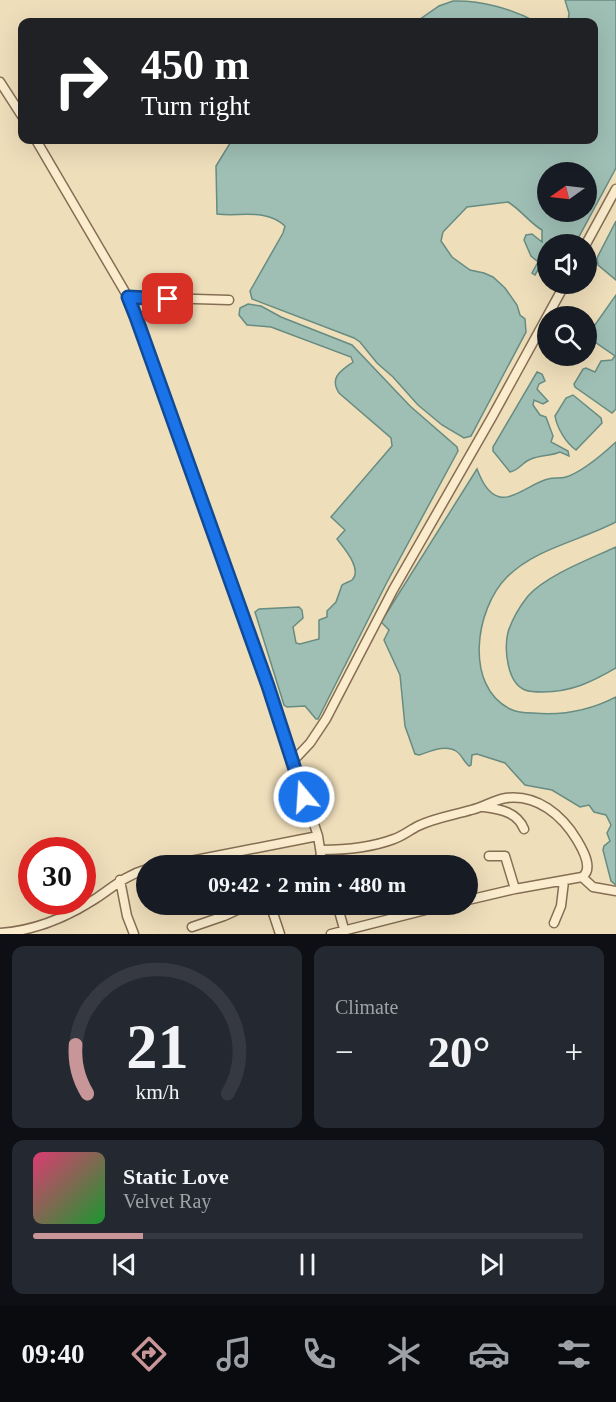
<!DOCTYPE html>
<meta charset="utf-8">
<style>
:root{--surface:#171b24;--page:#242831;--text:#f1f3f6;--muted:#9ea1a6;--line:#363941;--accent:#c89598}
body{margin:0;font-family:Georgia,serif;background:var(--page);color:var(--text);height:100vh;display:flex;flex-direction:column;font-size:22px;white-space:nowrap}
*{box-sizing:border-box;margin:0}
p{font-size:20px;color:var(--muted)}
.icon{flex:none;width:33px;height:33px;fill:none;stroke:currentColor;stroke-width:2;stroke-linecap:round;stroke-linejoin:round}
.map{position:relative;height:934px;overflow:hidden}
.details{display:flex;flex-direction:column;gap:12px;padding:12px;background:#0d0f14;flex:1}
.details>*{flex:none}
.guide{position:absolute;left:18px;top:18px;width:580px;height:126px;border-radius:12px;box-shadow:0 6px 24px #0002;background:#202124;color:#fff;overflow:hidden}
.needle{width:39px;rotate:256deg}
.controls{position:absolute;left:537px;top:162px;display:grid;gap:12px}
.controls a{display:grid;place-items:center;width:60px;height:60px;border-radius:50%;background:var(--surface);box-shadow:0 6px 24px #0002;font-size:30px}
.speed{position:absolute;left:18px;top:837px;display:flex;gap:12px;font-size:30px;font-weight:700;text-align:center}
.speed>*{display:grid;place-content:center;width:78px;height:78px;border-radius:50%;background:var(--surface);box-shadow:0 6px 24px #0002;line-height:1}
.speed .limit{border:9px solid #d22;background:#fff;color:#111}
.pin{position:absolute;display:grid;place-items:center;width:51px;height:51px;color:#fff;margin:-26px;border-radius:12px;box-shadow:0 3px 9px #0006}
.me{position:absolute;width:66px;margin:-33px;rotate:342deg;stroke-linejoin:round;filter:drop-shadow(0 0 4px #0008)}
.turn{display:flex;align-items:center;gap:21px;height:126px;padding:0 24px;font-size:27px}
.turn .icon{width:78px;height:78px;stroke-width:2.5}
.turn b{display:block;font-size:42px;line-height:51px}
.big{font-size:45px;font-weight:600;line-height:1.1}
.details .widget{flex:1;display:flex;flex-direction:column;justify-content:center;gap:9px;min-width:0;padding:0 21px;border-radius:12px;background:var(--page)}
.details .dial{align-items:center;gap:0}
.dial svg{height:156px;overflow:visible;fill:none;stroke:var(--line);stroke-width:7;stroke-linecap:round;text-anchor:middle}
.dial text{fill:var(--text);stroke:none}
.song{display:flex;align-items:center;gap:18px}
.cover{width:72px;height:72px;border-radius:9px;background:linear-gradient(135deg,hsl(340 70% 55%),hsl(130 70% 35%))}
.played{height:6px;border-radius:3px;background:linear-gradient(90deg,var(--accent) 20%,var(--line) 20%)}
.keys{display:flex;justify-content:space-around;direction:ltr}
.heat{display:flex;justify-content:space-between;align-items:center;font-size:33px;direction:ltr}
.details .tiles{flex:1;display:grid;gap:12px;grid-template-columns:1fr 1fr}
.widget:last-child{grid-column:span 2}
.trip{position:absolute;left:136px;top:855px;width:342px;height:60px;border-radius:30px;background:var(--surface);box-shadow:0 6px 24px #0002;font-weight:600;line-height:60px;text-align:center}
.tab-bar{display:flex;height:96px;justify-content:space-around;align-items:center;background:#090b0e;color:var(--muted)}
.tab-bar .icon{width:42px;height:42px}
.tab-bar .selected{color:var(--accent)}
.tab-bar b{font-size:27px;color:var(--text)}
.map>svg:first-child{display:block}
.water{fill:#9fbfb5;stroke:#678c82;stroke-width:1.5;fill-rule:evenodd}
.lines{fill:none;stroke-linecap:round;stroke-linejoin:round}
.minor-casing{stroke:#866e54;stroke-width:11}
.minor{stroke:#faeccd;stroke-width:8}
.route-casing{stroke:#114b97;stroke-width:15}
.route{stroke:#1a73e8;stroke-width:10}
</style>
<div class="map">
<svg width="616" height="934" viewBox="0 0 616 934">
<rect width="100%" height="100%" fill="#efdeba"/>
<!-- water -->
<path class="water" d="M565,0H616V168L575,244H548L547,255L535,275L532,273L538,262L531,256L524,240L526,235L532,234L542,242V230C530,223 521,210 508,202L467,207L443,232L441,241L452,257L470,270L484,273L493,277L505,288L517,305L520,315L525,319L526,332L471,436L464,438L442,425L418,405L393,377L377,363L360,342L354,338L252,299L250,291L283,233L285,226C266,208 240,217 217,214L216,166L232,140H594V22H568L569,13ZM586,172V212H548V172Z
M453,1C480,0 513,9 536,22H416L439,6Z
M616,221V280L598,265L597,258Z
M616,295V409L612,413L575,387L574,384L583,369L586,368L595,372L601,361L612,360L615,356L592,340L590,332Z
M248,304L261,306L281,317L352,345L410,406L457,447L458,451L386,584L318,719H316L305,706L287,707L284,705L255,612L259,609L299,607L302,610L303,618L293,627L296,643L300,644L319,639V620L327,617V611L336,602L342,585C345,583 349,582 352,580C363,569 343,547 337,539L345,530L331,517L392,446L391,438L339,393C329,377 341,371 353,362L351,357L271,327L247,325L239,315L240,308Z
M537,372L542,374L545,381L539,384L537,389L548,401L543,404L534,400L533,405L540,415L546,417L553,436L551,442L568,451L569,456L560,452C551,456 540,455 531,459C522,462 520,470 510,472L493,451V447Z
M573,395L601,418L602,423L576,450C566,443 557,428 555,416L566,398Z
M616,442V522C580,541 536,548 507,577C475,609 464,686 510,709C516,712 526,713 533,713C563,716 589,711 616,697V885L611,881L603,850L604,846L610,841L607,833L611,825L606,815L594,812L589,805L580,807L552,790L525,785L505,763L477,754L472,755L471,765L469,766C464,762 462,755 456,751C446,744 429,752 419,755L415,754L405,726L400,675L384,640L389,630L381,622L477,469C481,479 487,494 500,497C513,500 534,482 548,479C554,477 560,479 566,477C582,472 604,453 616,442Z
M616,547V668C592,682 571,692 543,692C537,692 530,692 525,690C507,683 504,649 508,632C512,620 520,606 528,596C547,575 590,559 616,547Z"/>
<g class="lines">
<!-- minor casing -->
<g class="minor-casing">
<path id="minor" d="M0,82L22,116
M36,140L128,297L136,317L268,686L318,836L321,855L315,866
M586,244L616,189
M128,297L229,300
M293,761L310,743L326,719L393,590L492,417L565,284
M484,807C500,809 517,812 524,829
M321,850C346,850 370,848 394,839C403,836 410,830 418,826C434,818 454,815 471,810C483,807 494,800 506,798C537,794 562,815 577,840C583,850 594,869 582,877L515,889L468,900
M489,856H505L515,889
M165,866L318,836
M582,877L593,887L616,891
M120,880L127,916L134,934
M270,904L280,934
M337,904L344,929
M554,923L561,906L564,881
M192,927L224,916L250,904
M0,933C33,931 67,917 95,899C113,887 126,875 147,869
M331,934L449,904"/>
</g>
<!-- minor -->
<use href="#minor" class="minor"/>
</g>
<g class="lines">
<!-- route casing -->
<g class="route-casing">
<path id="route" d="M168,299L128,297L136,317L268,686L304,797"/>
</g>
<!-- route -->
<use href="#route" class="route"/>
</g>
</svg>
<div class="controls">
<a><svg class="needle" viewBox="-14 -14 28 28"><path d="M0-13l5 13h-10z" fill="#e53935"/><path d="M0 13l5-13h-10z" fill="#9ea1a6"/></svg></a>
<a><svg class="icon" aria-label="sound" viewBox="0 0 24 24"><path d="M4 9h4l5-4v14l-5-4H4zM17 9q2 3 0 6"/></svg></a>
<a><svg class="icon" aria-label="search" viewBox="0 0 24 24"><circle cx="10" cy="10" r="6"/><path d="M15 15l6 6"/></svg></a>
</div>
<div class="speed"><div class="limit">30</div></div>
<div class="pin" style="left:168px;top:299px;background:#d93025"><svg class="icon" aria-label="arrive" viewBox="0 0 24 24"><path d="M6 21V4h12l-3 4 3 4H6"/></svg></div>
<svg class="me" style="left:304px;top:797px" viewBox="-20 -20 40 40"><circle r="17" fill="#1a73e8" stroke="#fff" stroke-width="3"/><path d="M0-11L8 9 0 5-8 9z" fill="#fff"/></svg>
<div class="trip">09:42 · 2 min · 480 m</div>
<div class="guide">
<div class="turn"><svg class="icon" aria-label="right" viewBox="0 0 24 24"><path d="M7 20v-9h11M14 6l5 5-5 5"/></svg><div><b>450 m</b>Turn right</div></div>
</div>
</div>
<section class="details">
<div class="tiles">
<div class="widget dial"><svg viewBox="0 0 100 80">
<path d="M14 69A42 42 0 1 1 86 69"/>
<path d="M14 69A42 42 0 0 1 8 44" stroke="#c89598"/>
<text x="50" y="56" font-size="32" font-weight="700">21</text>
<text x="50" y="72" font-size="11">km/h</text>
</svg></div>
<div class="widget"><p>Climate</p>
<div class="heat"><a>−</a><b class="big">20°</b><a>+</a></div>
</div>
<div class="widget">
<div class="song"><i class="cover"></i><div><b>Static Love</b><p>Velvet Ray</p></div></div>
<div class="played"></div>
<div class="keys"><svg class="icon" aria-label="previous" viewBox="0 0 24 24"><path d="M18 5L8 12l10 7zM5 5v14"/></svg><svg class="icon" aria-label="pause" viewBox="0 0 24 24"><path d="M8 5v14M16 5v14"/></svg><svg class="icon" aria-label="next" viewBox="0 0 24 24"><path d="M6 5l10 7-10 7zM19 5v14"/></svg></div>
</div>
</div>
</section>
<nav class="tab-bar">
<b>09:40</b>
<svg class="icon selected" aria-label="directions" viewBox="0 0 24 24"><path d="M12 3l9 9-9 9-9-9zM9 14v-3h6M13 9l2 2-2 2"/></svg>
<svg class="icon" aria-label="music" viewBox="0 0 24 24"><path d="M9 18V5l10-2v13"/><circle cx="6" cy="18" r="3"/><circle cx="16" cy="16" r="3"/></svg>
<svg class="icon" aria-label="phone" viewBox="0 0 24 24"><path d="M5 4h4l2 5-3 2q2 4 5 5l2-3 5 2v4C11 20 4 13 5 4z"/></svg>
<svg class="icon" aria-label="climate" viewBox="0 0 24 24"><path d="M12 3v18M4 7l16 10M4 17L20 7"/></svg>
<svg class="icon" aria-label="car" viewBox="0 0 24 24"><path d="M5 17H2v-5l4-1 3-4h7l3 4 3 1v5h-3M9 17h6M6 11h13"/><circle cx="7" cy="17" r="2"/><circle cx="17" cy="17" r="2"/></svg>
<svg class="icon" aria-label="filters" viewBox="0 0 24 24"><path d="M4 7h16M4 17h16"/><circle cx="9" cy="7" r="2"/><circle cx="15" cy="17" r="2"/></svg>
</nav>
